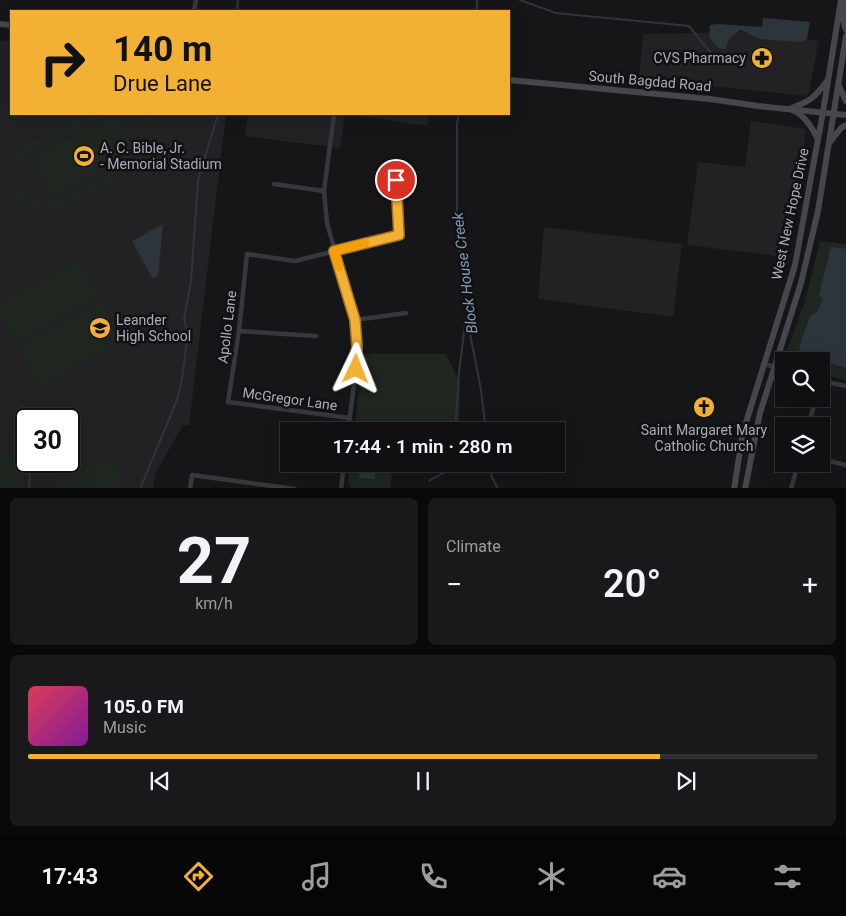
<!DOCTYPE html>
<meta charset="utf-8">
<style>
:root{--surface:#101012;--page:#19191b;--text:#f1f3f6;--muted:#9c9d9f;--line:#303032;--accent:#f2b134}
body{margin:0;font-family:Roboto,sans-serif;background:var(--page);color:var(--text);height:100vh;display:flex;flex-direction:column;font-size:19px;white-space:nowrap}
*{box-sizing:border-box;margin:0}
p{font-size:16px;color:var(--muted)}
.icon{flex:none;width:28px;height:28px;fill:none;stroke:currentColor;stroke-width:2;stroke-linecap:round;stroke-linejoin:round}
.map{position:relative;height:488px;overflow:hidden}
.details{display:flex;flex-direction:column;gap:10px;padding:10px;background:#09090a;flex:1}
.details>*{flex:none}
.banner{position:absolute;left:10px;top:10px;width:500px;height:105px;border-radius:0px;box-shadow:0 5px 20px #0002,0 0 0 1px var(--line);background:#f2b134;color:#111;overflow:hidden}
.fabs{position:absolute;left:775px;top:352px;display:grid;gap:10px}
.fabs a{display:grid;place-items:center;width:55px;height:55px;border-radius:0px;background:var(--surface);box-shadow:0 5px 20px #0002,0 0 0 1px var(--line);font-size:25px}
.speed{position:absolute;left:15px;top:408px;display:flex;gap:10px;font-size:25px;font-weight:700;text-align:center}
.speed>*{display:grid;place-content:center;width:65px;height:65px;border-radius:50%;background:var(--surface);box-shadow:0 5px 20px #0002,0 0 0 1px var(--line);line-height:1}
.speed .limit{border:2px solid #111;border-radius:8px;background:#fff;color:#111}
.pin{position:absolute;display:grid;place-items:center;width:42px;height:42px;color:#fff;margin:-21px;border:2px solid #fff;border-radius:50%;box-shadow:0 1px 5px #0007}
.me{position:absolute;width:55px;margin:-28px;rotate:2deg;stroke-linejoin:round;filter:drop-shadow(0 0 4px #0008)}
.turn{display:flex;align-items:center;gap:18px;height:105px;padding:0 20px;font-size:22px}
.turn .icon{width:65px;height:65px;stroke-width:2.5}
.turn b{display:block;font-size:35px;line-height:42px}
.big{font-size:38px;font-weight:600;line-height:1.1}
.details .tile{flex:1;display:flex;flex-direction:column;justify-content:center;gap:8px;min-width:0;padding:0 18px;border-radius:8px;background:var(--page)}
.details .dial{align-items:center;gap:0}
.dial b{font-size:65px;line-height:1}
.song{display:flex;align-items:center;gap:15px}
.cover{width:60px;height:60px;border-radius:8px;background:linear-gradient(135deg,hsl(350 70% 55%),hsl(290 70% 35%))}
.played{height:5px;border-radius:2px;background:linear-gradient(90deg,var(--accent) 80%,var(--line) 80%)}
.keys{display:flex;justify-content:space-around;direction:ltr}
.heat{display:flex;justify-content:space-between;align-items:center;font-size:28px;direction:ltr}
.details .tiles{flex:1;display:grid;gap:10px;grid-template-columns:1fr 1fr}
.tile:last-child{grid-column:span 2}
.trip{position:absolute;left:280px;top:422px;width:285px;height:50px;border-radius:0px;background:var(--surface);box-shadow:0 5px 20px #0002,0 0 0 1px var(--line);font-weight:600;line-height:50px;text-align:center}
.menu{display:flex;height:80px;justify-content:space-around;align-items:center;background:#060607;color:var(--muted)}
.menu .icon{width:35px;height:35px}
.menu .on{color:var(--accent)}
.menu b{font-size:22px;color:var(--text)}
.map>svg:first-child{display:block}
.built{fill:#222225;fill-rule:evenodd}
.green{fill:#1e261f}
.water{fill:#2c353c}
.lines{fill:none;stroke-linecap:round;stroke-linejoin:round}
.stream{stroke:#2c353c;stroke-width:2}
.minor{stroke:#37383d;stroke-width:4.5}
.secondary{stroke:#45474d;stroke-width:6}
.route-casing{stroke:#9d7322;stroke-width:12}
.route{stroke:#f2b134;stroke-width:9}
.slow{stroke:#f59e0b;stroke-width:9}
.labels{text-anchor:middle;stroke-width:5;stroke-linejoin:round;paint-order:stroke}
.poi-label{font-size:14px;fill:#a8adb8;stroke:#111113;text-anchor:start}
.street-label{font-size:14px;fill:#a8adb8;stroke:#111113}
.water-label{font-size:15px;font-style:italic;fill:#7f9bb3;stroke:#111113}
</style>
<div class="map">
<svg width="846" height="489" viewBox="0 0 846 489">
<rect width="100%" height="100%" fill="#161618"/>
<!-- built -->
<path class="built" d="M739,32L819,41L808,96L639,79L643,34Z
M0,41L11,42V114H226L189,425H183L155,474L153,488H0ZM26,419H69V461H26Z
M248,114H345L340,148L245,136Z
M348,114H429L427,126Z
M751,121L806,129L799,188L785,257L687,245L698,162L745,167Z
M544,227L682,244L673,317L538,299Z"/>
<!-- green -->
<path class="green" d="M92,114H109L33,151C4,168 20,209 53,202L139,160C155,147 154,126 138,114H149C159,125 160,138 155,152L158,151L161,158L55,209C42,212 29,210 20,200C15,194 11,187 11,179C9,169 13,158 20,151C33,138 74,122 92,114Z
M118,116L136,154L51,196L32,158Z
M820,241L846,244V381L821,373V361H783L805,301Z
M79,260L99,297L15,342L0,313V302Z
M101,303L122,342L38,386L18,347Z
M364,354H446L460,383L459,431H354Z
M0,455L23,456L22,466L26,488H0Z
M114,460C120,468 120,478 119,488H63L61,468L65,463Z
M350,464H393L390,488H351L348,482Z"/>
<!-- water -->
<path class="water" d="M763,18L810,22L807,39L804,41L799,42L761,39L740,30L729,39L725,49L718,48L709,37L710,25L717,24L762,27Z
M163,224L158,276L152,278L132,241Z
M831,247L846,249V368L799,353L800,344L810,316L818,311L823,298L819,295Z
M360,469L372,470L377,469L379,473L375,474L374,479L359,478Z"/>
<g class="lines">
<!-- stream -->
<path class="stream" d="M477,0V11
M520,0L556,13L689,26L715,58
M237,11L238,0
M459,114L457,123V228L468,323L481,390L486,431
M455,431L459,372L466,317
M490,464L492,477L498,489
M429,481L447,471L449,464
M29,489L30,472L34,461
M140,489L177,400L182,379L188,333L184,319L191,281L198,180L218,114"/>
<!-- minor -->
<path class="minor" d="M194,11L196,0
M334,114L324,191L327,223L355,320L357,345L356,369L348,431
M274,184L324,191
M355,320L406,313
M239,331L316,336
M763,364L784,369
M821,381L846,386
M350,418L228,402L239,331L247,254L295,261L399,235L395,162
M808,426L816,399
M821,459L846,465
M190,489L192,475L295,489
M341,489L344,464
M791,489L798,464"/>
<!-- secondary -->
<path class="secondary" d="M846,0L843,20L846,30
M0,24L11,25
M509,80L710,99L758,106L846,115
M839,86L846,101
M792,108C812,100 814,98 827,81
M792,110C805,115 812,128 818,139
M830,142L841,128L846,125
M734,489L743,432L795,265L823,112L841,0
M745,489L760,413L801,283L818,211L846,36"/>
</g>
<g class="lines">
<!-- route casing -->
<g class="route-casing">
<path id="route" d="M356,369L357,346L355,320L334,251L399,235L396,180"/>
</g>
<!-- route -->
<use href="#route" class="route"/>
<!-- slow -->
<path class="slow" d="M339,267L334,251L365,243"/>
</g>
<!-- icons -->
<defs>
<g id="pharmacy-disc" transform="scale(1.125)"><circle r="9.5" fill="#f2b134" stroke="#111113"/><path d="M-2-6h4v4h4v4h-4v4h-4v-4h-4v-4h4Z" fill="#111"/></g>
<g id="stadium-disc" transform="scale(1.125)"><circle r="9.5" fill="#f2b134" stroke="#111113"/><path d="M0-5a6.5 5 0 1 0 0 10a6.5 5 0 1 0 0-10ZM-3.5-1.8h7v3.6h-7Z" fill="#111"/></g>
<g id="school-disc" transform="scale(1.125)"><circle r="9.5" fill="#f2b134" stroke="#111113"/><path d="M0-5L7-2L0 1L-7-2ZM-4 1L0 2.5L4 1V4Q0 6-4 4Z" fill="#111"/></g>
<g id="church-disc" transform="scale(1.125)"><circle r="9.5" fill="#f2b134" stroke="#111113"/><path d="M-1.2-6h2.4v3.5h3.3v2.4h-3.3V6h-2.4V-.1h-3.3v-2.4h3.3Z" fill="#111"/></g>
</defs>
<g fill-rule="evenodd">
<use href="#pharmacy-disc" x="762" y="58"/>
<use href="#stadium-disc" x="84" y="156"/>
<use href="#school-disc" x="100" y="328"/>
<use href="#church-disc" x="704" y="407"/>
</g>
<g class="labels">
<!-- poi labels -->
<g class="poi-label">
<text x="746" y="63" text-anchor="end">CVS Pharmacy</text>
<text x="100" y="153">A. C. Bible, Jr.<tspan x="100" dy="16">- Memorial Stadium</tspan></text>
<text x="116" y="325">Leander<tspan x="116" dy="16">High School</tspan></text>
<text x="704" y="435" text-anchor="middle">Saint Margaret Mary<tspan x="704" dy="16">Catholic Church</tspan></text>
</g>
<!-- street labels -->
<g class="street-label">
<text transform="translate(650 81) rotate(5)" y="5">South Bagdad Road</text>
<text transform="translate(790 214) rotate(-78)" y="5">West New Hope Drive</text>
<text transform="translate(227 327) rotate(-83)" y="5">Apollo Lane</text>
<text transform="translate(290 399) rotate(8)" y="5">McGregor Lane</text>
</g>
<!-- water labels -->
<g class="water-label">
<text transform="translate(465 273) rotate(-97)" y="5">Block House Creek</text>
</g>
</g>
</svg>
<div class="fabs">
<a><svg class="icon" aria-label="search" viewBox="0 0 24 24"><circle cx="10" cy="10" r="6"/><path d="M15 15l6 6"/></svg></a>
<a><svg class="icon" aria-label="layers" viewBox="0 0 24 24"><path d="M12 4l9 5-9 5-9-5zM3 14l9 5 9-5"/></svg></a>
</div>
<div class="speed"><div class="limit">30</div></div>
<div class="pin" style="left:396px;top:180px;background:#d93025"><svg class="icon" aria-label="arrive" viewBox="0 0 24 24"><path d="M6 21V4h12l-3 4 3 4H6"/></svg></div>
<svg class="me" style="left:356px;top:369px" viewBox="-20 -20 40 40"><path d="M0-17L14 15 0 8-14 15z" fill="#f2b134" stroke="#fff" stroke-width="4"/></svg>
<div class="trip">17:44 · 1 min · 280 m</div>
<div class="banner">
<div class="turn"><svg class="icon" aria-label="right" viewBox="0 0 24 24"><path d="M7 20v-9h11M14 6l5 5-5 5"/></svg><div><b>140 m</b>Drue Lane</div></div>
</div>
</div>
<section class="details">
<div class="tiles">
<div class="tile dial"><b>27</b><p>km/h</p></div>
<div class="tile"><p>Climate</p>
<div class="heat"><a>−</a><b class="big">20°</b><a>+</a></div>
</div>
<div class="tile">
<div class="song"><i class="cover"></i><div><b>105.0 FM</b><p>Music</p></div></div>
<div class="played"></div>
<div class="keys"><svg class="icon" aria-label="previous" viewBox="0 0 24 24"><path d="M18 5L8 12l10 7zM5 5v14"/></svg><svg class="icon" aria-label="pause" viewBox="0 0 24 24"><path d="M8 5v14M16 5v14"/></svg><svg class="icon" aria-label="next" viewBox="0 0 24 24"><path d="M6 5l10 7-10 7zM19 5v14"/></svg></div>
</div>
</div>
</section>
<nav class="menu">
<b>17:43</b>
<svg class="icon on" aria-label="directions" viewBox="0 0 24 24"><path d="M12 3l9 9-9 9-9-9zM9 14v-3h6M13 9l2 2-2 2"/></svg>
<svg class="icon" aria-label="music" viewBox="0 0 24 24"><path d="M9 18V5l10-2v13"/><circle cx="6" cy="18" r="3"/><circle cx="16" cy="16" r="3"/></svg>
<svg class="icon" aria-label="phone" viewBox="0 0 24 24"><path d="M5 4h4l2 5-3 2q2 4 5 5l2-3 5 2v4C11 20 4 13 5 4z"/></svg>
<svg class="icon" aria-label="climate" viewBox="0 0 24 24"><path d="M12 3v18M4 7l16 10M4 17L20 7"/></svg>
<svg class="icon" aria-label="car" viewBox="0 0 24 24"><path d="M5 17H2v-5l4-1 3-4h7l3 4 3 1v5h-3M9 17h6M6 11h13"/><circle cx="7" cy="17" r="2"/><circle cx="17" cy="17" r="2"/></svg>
<svg class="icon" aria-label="filters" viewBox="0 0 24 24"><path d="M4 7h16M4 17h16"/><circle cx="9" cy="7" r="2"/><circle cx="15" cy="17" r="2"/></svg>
</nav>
